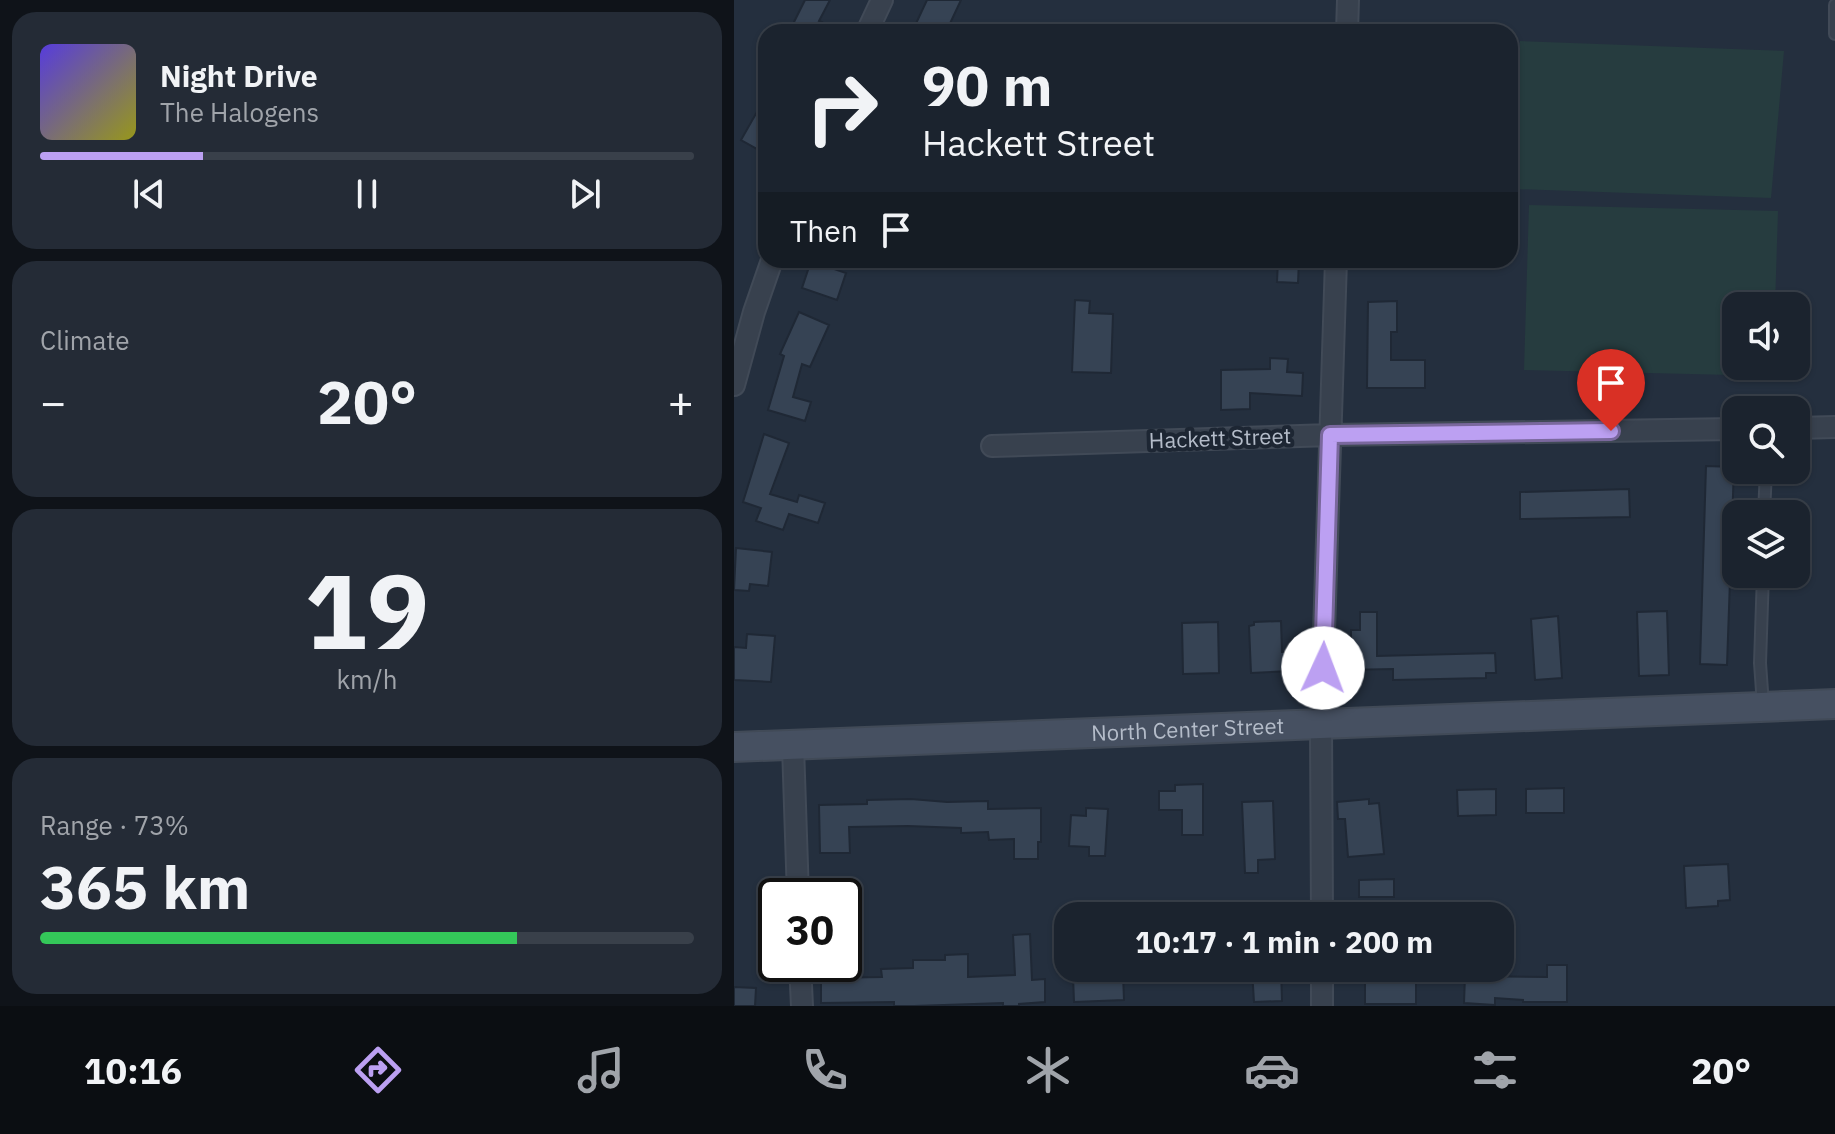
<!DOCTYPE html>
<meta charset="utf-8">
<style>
:root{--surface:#1b232e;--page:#242b36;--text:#f1f3f6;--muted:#a0a4aa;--line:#39404a;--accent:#bca0f2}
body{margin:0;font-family:"IBM Plex Sans",sans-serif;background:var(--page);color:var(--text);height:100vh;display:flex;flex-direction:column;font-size:30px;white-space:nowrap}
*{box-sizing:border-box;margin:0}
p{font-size:26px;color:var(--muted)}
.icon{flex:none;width:44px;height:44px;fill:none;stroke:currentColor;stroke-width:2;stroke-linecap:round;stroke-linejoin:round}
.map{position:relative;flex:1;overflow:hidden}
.side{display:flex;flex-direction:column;gap:12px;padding:12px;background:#0f1319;width:734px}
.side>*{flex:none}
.banner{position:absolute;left:24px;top:24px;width:760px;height:244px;border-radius:24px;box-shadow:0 2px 6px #0004,0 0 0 2px var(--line);background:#1b232e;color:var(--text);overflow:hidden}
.controls{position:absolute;left:988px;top:292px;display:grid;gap:16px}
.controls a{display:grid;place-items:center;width:88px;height:88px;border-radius:16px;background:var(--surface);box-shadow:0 2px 6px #0004,0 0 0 2px var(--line);font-size:40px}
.speed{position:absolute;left:24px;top:878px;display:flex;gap:16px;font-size:40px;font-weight:700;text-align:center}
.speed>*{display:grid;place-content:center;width:104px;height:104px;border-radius:50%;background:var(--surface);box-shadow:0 2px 6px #0004,0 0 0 2px var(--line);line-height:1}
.speed .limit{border:4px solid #111;border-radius:12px;background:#fff;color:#111}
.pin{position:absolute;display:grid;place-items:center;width:68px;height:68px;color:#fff;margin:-82px -34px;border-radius:50% 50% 50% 0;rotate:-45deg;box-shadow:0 0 8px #0007}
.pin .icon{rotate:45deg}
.me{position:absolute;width:88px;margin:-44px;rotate:2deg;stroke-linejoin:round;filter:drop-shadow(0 0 6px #0008)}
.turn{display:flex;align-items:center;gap:28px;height:168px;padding:0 32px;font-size:36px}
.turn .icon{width:104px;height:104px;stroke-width:2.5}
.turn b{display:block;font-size:56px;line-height:68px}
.then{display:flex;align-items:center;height:76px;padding:0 32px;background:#0003;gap:16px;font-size:30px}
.big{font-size:60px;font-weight:700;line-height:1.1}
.side .tile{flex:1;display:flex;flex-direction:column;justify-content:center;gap:12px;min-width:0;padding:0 28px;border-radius:24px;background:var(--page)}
.side .dial{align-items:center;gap:0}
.dial b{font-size:104px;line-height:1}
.song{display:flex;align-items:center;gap:24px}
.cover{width:96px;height:96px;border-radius:12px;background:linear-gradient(135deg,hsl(250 70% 55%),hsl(60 70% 35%))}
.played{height:8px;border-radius:4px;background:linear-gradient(90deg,var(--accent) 25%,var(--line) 25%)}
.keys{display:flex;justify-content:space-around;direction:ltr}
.heat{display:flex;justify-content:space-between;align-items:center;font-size:44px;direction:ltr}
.charge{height:12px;border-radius:6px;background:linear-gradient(90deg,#34c759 73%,var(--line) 0)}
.trip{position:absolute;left:320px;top:902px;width:460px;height:80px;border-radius:24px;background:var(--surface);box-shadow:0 2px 6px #0004,0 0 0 2px var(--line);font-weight:700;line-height:80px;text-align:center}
.tabs{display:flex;height:128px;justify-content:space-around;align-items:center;background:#0b0e12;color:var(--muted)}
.tabs .icon{width:56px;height:56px}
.tabs .current{color:var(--accent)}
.tabs b{font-size:36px;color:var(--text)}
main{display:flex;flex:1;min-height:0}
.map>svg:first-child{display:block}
.green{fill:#263c3f}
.building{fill:#364354;stroke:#1f2835;stroke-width:2}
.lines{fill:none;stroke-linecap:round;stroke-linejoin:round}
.service-casing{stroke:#414a57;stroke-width:14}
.minor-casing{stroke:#414a57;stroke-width:24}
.secondary-casing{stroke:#414a57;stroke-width:32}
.service{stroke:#38414e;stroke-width:10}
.minor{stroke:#38414e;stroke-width:20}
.secondary{stroke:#465061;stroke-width:28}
.route-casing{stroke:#7a689d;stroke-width:20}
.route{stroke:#bca0f2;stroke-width:14}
.labels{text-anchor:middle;stroke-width:8;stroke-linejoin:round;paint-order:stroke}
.street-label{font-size:22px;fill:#b4bcc9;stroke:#1d2633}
</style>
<main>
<section class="side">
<div class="tile">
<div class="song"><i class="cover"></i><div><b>Night Drive</b><p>The Halogens</p></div></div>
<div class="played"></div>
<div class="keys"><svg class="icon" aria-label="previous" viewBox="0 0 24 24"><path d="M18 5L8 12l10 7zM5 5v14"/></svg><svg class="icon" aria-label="pause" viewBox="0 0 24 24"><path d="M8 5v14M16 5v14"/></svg><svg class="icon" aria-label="next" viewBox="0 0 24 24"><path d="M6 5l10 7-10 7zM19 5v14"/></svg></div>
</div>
<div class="tile"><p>Climate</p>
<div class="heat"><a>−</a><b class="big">20°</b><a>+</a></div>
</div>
<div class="tile dial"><b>19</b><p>km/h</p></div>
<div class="tile"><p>Range · 73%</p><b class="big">365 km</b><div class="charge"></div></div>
</section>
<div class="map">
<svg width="1101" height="1006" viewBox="0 0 1101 1006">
<rect width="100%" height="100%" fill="#242f3e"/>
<!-- green -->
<path class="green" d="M786,41L1050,51L1037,198L780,189Z
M795,205L1044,211L1041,306H1002V366H1039V376L790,370Z"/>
<!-- building -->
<path class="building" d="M71,0H96L85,21L88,22L83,32H55Z
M193,0H227L212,32H178Z
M32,96V154L7,140Z
M544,260H565L564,283L543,282Z
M77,261L112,273L103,300L68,288Z
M341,300L356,301L355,313L379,314L377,373L338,372Z
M663,301V332H657V360H691V388H633L634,302Z
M65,312L95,325L76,367L68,364L59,397L77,402L71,421L34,410L50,356L46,354Z
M536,358L554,359L553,372L569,373L568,396L516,393V409L487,410V370L536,369Z
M30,434L55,443L36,494L63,502L65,495L91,503L84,523L55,514L49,530L22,521L27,508L9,502Z
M972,466L1000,467L993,665L966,664Z
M895,489L896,517L786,519V492Z
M2,548L38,552L34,586L16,584L15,591L0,590Z
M933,611L935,675L905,676L903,612Z
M626,612H643V656L761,653L762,673H752V678L659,680V669L611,670V658H617V630H626Z
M824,616L828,678L801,680L797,619Z
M547,621L548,652H558V671L517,673L515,626L520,625V622Z
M484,622L485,673L449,674L448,623Z
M13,634L41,636L37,682L0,680V647L12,648Z
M469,784V835H448V810H425V791H441V785Z
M830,788V813H792V789Z
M762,789V815L724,816L723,790Z
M177,799L213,802L254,801V809L307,808V842H304V859H280V839L255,840L254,832L227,833V828L174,826L115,827L116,853H86L85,805L133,804V800Z
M635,799V804L645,803L650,854L614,857L611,819H604L603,802Z
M539,801L541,859L524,860V873H511L508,802Z
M352,808L374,809L371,856H355V847L335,846L337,815L352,816Z
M994,864L996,900L984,901V906L952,908L950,866Z
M660,879V897H625V880Z
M296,934L298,980L311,979V1002L285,1004V1006H269V1003L180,1006H160V1002L87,1003V978L148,977L147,969L179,968V960H211V955L234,954V977L281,975L279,935Z
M813,965H833V1002H789V1000L761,998V1005L730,1003L731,976L813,977Z
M547,969L548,1001L520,1002L518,970Z
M389,974L390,1000L340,1002L339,976Z
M631,978H682V1004H631Z
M0,987L22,988L21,1006H0Z"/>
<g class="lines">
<!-- service casing -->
<g class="service-casing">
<path id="service" d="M1101,5V34
M1030,514L1032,470
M1029,574L1026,663L1029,705"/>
</g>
<!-- minor casing -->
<g class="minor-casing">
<path id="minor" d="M133,32L148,0
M613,32L614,0
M0,385L20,312L38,260
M1062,428L1101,427
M258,446L596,435L1002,429
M59,746L64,896
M588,916L587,726L602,260
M66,964L68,1006
M588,968V1006"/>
</g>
<!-- secondary casing -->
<g class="secondary-casing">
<g id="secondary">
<path id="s1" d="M0,747L1101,704"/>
</g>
</g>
<!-- service -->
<use href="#service" class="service"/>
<!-- minor -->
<use href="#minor" class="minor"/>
<!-- secondary -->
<use href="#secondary" class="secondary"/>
</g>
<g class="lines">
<!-- route casing -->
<g class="route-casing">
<path id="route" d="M589,668L596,435L877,431"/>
</g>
<!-- route -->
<use href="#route" class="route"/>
</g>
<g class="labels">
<!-- street labels -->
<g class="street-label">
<text transform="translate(486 438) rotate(-2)" y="8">Hackett Street</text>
<text dy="8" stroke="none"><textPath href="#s1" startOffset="454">North Center Street</textPath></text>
</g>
</g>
</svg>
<div class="controls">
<a><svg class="icon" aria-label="sound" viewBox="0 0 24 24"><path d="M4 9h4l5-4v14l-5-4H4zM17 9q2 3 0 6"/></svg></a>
<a><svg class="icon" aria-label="search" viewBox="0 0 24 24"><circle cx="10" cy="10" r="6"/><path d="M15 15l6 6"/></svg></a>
<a><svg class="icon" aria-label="layers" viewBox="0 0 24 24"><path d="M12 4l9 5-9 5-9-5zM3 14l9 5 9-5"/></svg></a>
</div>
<div class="speed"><div class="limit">30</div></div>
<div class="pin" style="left:877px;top:431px;background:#d93025"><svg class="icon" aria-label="arrive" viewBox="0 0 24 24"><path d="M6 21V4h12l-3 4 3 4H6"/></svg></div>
<svg class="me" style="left:589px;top:668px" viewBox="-20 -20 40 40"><circle r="19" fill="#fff"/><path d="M0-13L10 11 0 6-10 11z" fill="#bca0f2"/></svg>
<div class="trip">10:17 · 1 min · 200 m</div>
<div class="banner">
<div class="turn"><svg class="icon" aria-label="right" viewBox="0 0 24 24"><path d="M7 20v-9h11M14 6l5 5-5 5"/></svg><div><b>90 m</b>Hackett Street</div></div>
<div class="then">Then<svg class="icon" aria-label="arrive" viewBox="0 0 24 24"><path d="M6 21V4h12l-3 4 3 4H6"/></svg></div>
</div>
</div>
</main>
<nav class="tabs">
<b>10:16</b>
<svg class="icon current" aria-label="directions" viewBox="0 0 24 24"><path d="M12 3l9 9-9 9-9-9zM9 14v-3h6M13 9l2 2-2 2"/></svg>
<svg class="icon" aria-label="music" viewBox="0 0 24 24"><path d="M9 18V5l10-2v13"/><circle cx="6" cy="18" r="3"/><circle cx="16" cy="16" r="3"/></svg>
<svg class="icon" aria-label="phone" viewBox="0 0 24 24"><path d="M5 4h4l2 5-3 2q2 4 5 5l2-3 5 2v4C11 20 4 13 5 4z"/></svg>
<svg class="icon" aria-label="climate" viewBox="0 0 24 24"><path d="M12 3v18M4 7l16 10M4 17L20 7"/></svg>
<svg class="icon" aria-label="car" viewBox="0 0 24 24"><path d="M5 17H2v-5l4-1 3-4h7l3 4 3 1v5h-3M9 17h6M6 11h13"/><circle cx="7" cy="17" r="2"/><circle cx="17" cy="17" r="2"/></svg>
<svg class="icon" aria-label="filters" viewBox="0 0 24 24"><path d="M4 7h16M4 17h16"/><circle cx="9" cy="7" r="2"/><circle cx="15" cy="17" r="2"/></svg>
<b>20°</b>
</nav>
